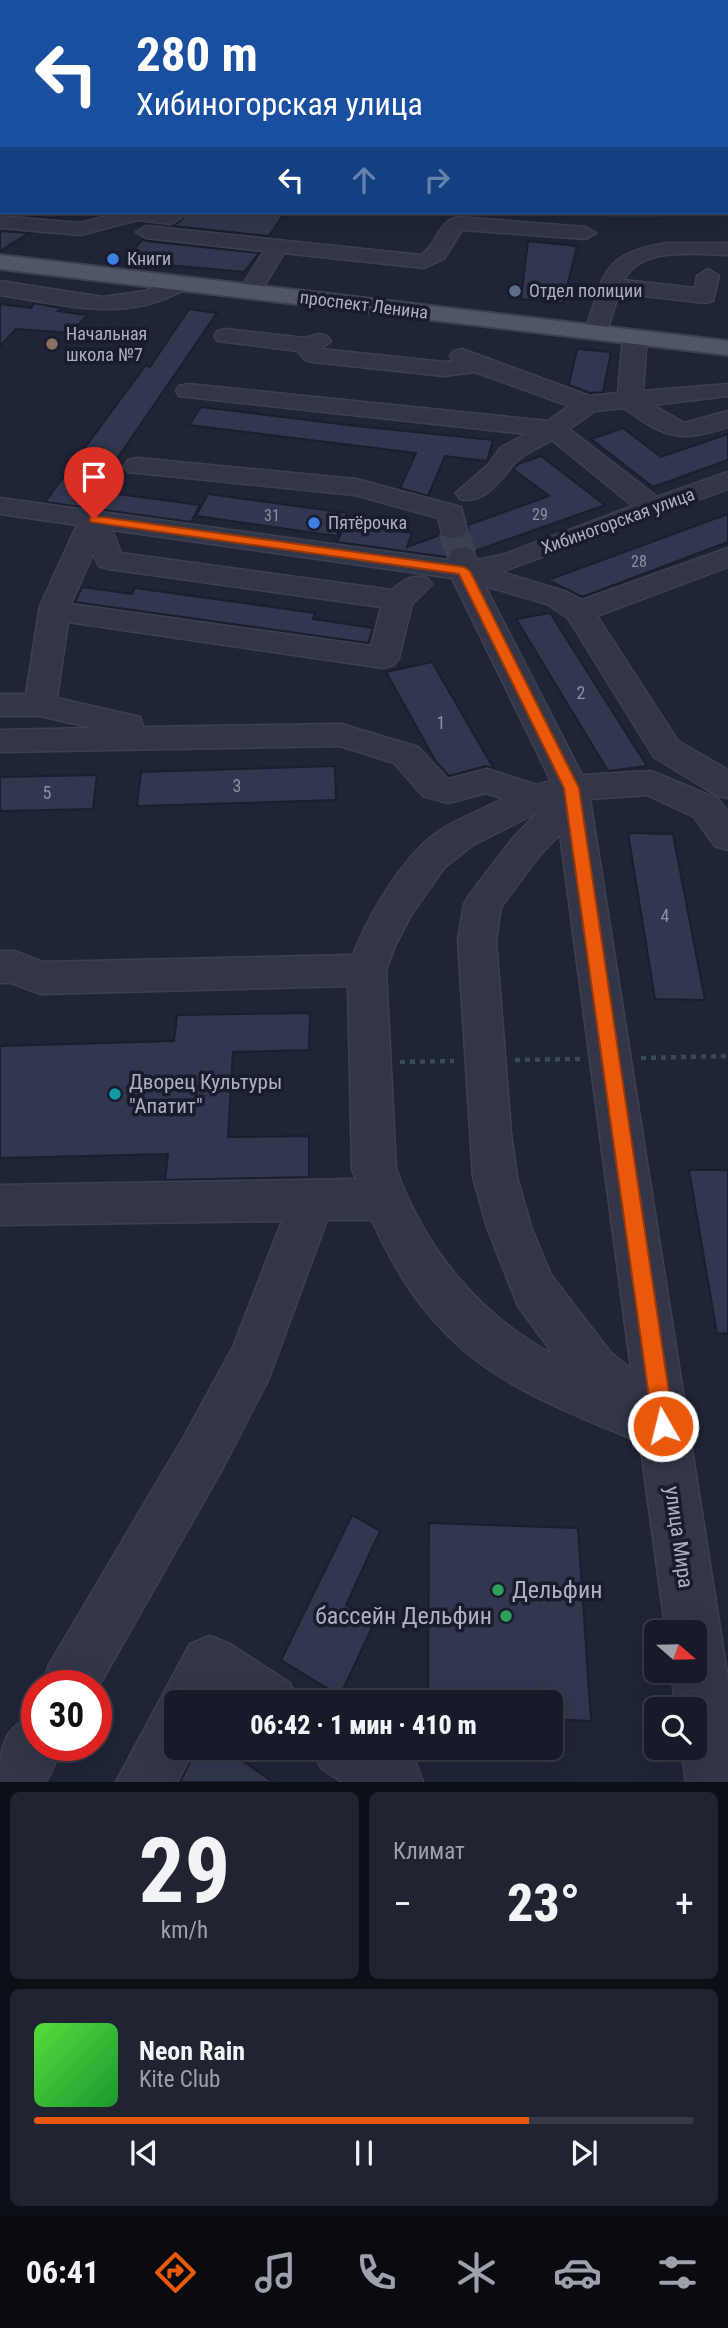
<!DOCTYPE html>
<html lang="ru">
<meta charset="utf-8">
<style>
:root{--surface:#171b29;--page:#202431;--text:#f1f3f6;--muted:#9ea1a8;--line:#363946;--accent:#ea580c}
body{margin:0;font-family:"Roboto Condensed",sans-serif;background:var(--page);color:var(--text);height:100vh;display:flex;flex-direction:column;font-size:26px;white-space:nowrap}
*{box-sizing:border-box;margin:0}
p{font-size:23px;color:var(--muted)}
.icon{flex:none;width:38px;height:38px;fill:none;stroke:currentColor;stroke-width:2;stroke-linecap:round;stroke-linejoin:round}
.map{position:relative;height:1782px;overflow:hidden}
.details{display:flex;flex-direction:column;gap:10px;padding:10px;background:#0d0f17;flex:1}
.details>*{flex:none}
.top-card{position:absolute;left:0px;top:0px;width:728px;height:214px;box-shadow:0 7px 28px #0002,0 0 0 2px var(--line);background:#1a4fa0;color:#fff;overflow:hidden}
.needle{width:46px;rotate:110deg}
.controls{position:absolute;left:644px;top:1620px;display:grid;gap:14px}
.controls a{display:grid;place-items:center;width:63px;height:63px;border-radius:10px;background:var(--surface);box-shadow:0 7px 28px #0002,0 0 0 2px var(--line);font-size:35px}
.speed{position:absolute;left:21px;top:1670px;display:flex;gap:14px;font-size:35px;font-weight:700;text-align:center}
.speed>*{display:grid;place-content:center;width:91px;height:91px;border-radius:50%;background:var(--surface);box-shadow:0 7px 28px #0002,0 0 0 2px var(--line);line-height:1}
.speed .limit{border:10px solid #d22;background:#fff;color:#111}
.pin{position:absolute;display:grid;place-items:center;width:60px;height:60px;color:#fff;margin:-72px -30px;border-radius:50% 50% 50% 0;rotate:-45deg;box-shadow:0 0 7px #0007}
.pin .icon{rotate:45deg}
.me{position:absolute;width:77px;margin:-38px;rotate:352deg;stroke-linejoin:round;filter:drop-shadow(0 0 5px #0008)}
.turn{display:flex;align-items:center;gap:24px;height:147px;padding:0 21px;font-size:32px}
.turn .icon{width:91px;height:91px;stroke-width:2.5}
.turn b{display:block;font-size:49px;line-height:60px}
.lanes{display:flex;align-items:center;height:66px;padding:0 21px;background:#0003;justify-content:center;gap:35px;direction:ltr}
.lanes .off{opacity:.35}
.big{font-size:52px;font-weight:800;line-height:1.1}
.details .card{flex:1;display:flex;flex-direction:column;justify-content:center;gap:10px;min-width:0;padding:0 24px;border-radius:10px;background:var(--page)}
.details .dial{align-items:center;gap:0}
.dial b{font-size:91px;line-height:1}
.song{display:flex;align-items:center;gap:21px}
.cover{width:84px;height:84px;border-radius:10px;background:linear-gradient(135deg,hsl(110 70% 55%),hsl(130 70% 35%))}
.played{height:7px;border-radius:4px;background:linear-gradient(90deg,var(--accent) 75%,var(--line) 75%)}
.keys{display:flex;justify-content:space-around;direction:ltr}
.heat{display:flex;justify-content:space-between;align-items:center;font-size:38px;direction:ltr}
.details .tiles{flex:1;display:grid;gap:10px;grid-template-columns:1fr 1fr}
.card:last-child{grid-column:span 2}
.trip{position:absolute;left:164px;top:1690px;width:399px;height:70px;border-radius:10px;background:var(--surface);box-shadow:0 7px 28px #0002,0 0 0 2px var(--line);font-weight:800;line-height:70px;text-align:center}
.dock{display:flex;height:112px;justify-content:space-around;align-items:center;background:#090b10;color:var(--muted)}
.dock .icon{width:49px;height:49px}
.dock .active{color:var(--accent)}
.dock b{font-size:32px;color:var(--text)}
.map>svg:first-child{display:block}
.green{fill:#213038}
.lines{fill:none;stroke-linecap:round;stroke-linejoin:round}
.river{fill:#131934;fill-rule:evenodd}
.building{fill:#31374e;stroke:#1a1e2e;stroke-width:2}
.minor-tunnel{stroke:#3b4053;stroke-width:30;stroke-dasharray:30 15;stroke-linecap:butt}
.minor-casing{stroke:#3c4051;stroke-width:3}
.major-casing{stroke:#3c4051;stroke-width:4}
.path{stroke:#394a51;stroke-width:4.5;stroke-dasharray:5 5;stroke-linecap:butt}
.minor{fill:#333648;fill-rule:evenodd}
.major{fill:#505568;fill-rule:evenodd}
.rail-casing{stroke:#54596f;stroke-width:3.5}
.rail{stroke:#181c2c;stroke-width:2.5;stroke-dasharray:8;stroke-linecap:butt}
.route{fill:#ea580c;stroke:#983908;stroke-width:2}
.shop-dot{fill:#3f7fe0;stroke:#181c2c;stroke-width:2.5}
.service-dot{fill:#5c6f8a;stroke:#181c2c;stroke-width:2.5}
.education-dot{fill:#8d6e63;stroke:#181c2c;stroke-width:2.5}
.culture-dot{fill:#0f9aa8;stroke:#181c2c;stroke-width:2.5}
.leisure-dot{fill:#2e9e5b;stroke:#181c2c;stroke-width:2.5}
.labels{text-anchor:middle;stroke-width:7;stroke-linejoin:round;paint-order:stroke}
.far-number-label{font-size:16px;fill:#8c90a5}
.far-poi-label{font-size:18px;fill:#adb0c5;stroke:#181c2c;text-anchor:start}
.far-street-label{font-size:18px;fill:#adb0c5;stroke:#181c2c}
.number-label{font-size:18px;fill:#8c90a5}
.poi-label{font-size:21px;fill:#adb0c5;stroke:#181c2c;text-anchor:start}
.street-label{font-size:21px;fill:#adb0c5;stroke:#181c2c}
.near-poi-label{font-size:24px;fill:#adb0c5;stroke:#181c2c;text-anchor:start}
</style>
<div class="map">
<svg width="728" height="1782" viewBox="0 0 728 1782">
<rect width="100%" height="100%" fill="#1f2437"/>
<!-- green -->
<path class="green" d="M171,0H728V96L726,2Z
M726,149L728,215L621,218L579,215L576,212H726Z"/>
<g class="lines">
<!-- river -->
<path class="river" d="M188,0H208L209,2H189Z
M726,107H728V121H726Z"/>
</g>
<!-- building -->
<path class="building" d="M0,212H64L54,218Z
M175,212H256L283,215L269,236L173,226L183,219Z
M0,231L29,233L0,251Z
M143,239L146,241L259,253L244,272L124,261Z
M528,241L577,246L563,303L521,299Z
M34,303L61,308L58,311L87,315L72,333L16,329L0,346V304L31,308Z
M189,309L217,313L95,491L200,505L191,522L45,502L145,366L150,367Z
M577,349L611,352L603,392L590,393L569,385Z
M201,407L356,426L493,440L487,461L445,456L428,496L400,488L416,453L189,425Z
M623,428L661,457L728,434V460L653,487L591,439Z
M541,456L605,505L475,551L463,544L451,547L446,557L337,542L346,523L412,533L407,547L440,535L452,541L464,539L469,531L468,525L549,496L513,469L518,464Z
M208,494L347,513L337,536L196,516Z
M728,514V542L582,597L548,580Z
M82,587L132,594L135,588L315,613L313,619L373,628L368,643L75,602Z
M550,613L647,766L608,771L516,619Z
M432,662L494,769L486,766L449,776L436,762L386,672Z
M335,766L336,800L137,806L141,772Z
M97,775L93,809L0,811V777Z
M628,833L673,834L705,1000L655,999Z
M310,1013L309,1050L233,1052L228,1137L309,1136V1177L165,1180L168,1154L0,1158V1046L174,1041L177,1015Z
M689,1170H728V1333L717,1334Z
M352,1515L380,1531L346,1605L375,1621L340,1696L281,1660Z
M429,1523L578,1528L591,1721L551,1719V1703H428Z
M197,1748H224L273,1782H180Z"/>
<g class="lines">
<!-- minor-tunnel -->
<path class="minor-tunnel" d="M453,530L462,556"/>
<!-- minor casing -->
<g class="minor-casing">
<path id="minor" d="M96,0H117L118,2H98Z
M0,37L2,38V48L0,47Z
M0,71H2V81H0Z
M0,124H2V136H0Z
M726,131H728V143H726Z
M123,212H170L181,218L171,224L138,220L80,235L0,228V216L80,223Z
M458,217L586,227L596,233L586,239L462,230L444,259L424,268L284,253L258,296L250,298L239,291L264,251L146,238L136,232L146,226L421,255C437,245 437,222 458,217Z
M667,243H728V255C697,254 640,246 624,280L695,288L697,276L708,269L719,276L713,301L705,303L619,293L605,337H589L585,332C604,275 600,254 667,243Z
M181,276L189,278L192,283C187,290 178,293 169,297C116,321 56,303 0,295V281L103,297L145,291Z
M226,329L305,338L319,334L327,336L331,341L321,349L444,362L453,361L450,356L454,351L462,349L590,396L618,393L623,337L627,332H643L647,337L643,391L728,384V396L653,405L684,423L728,411V427C679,443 665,438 624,408L595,411L569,429L657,497L728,472V489L501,572L567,592L582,600L728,548V567L597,616L678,741L728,770V798L716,795L654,757L568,618L547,604L485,586L582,775L651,771L718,799L728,812V850L715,846L694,817L647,795L590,799L728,1679V1782H686L681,1748H695V1710H676L671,1671H695V1633H666L640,1442C508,1389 433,1357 372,1220H327L269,1378L221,1471L96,1691V1685H41L49,1665L185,1435L233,1347L282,1221L0,1225V1185L356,1179L352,1169L348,986L41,994L11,983H0V951H14L43,962L353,955C367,918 392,877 419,848C440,825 475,813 503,799L486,793L448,803L423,796L394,763L340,746L0,752V730L92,728L40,716H0V694H26L40,606L77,525L0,514V498L448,560L452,550L462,547L472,550L477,560L502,555L633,506L552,440C541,447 526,452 517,461C501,477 487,505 460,499L456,493L488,465L500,448L526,434L179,396L176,391L179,386L188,384L548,421L569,406L475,372L444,376L313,362L305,360L298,351L218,341L214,336L218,331ZM112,530L452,578L551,781L537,785L487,769L448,779L418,747L341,724L143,727L140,717L57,698L68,622L383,668L394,665L399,658L412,604L432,584L427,578C411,574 404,580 392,590L121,553ZM93,554L99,566L109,569L381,607L371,646L71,604ZM538,812L513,838L470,894L464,904L458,940L473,1177L487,1227L518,1306L554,1355C479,1315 425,1249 396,1169L386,970L395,946L411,915L445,867L473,845ZM560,834L631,1369L611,1353L551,1275L531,1227L517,1177L511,1133L496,940L501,907L539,856Z
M137,458L356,479L461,507L467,530L463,536L453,538L443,536L438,518L355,495L128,472L124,466L128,460Z
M210,1636L230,1644L290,1683L298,1703H177V1748H195L177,1782H116L190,1644Z
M37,1713V1745H64L46,1782H0C0,1747 2,1728 37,1713Z
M312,1748H394L415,1761L423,1782H342L321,1768Z"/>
</g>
<!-- major casing -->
<g class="major-casing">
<path id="major" d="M0,255L728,341V355L0,269Z"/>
</g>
<!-- path -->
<path class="path" d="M641,1058L728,1056
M515,1060L580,1059
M400,1062L454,1061"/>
<!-- minor -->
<use href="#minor" class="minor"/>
<!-- major -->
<use href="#major" class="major"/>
<!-- rail casing -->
<g class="rail-casing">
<path id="rail" d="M49,0L57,2
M267,0L270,2"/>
</g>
<!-- rail -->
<use href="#rail" class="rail"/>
</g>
<!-- route -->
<path class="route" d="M94,516L464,567L470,571L579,788L674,1426L671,1434L663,1437L656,1434L653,1426L564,788L459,574L90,522V517Z"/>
<!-- markers -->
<g class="shop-dot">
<circle cx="113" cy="259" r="7"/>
<circle cx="314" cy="523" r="7"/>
</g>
<circle class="service-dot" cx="515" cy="291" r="7"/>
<circle class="education-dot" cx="52" cy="344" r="7"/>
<circle class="culture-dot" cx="115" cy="1094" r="7"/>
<g class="leisure-dot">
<circle cx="498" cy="1590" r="7"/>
<circle cx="506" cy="1616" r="7"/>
</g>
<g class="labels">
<!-- far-number labels -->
<g class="far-number-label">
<text x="540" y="520">29</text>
<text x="272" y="521">31</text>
<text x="639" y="567">28</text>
</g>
<!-- far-poi labels -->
<g class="far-poi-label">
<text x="127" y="265">Книги</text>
<text x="529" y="297">Отдел полиции</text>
<text x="66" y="340">Начальная<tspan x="66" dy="21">школа №7</tspan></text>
<text x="328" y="529">Пятёрочка</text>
</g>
<!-- far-street labels -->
<g class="far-street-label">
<text transform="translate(364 305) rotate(7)" y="6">проспект Ленина</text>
<text transform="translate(618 521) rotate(-20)" y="6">Хибиногорская улица</text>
</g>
<!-- number labels -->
<g class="number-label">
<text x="581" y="699">2</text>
<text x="441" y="729">1</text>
<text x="237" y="792">3</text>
<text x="47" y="799">5</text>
<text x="665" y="922">4</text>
</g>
<!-- poi labels -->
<g class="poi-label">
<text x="129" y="1089">Дворец Культуры<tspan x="129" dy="24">"Апатит"</tspan></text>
</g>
<!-- street labels -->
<g class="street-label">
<text transform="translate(679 1537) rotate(82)" y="7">улица Мира</text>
</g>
<!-- near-poi labels -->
<g class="near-poi-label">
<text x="512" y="1598">Дельфин</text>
<text x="492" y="1624" text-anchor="end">бассейн Дельфин</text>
</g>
</g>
</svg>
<div class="controls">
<a><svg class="needle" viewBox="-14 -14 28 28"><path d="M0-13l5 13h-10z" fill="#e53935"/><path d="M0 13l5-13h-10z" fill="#9ea1a8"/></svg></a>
<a><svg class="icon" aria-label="search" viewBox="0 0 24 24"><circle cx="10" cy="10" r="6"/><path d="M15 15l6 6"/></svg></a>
</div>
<div class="speed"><div class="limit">30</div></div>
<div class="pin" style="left:94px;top:519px;background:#d93025"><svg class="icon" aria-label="arrive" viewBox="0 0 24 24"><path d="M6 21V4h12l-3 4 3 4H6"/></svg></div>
<svg class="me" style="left:663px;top:1426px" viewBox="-20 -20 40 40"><circle r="17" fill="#ea580c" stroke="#fff" stroke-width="3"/><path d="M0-11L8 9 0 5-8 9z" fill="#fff"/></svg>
<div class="trip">06:42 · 1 мин · 410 m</div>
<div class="top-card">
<div class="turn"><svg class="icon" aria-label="left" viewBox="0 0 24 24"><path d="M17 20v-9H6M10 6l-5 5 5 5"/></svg><div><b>280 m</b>Хибиногорская улица</div></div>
<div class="lanes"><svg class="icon" aria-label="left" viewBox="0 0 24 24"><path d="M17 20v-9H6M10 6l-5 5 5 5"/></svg><svg class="icon off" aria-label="ahead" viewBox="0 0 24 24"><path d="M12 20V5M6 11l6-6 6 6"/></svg><svg class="icon off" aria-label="right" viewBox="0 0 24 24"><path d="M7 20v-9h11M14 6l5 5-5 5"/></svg></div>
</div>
</div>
<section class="details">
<div class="tiles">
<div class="card dial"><b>29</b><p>km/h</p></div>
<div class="card"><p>Климат</p>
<div class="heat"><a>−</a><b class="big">23°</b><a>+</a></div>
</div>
<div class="card">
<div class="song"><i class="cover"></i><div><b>Neon Rain</b><p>Kite Club</p></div></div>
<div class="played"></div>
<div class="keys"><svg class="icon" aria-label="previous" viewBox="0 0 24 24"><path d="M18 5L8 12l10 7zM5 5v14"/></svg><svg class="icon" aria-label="pause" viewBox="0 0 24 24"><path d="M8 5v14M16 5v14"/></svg><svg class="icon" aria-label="next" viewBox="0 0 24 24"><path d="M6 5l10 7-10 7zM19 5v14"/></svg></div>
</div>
</div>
</section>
<nav class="dock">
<b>06:41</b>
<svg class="icon active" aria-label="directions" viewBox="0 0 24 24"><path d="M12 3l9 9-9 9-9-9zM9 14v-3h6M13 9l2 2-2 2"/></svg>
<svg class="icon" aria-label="music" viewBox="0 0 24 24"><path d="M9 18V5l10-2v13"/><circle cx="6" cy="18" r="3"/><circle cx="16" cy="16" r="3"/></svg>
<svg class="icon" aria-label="phone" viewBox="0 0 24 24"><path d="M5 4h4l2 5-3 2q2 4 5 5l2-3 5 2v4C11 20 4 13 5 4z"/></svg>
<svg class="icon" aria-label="climate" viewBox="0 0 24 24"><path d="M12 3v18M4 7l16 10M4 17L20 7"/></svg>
<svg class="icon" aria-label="car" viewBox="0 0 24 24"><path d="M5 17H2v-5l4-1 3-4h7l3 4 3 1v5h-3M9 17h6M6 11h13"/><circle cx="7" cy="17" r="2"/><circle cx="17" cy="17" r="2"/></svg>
<svg class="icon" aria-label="filters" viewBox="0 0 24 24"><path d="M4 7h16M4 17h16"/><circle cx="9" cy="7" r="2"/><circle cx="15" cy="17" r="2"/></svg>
</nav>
